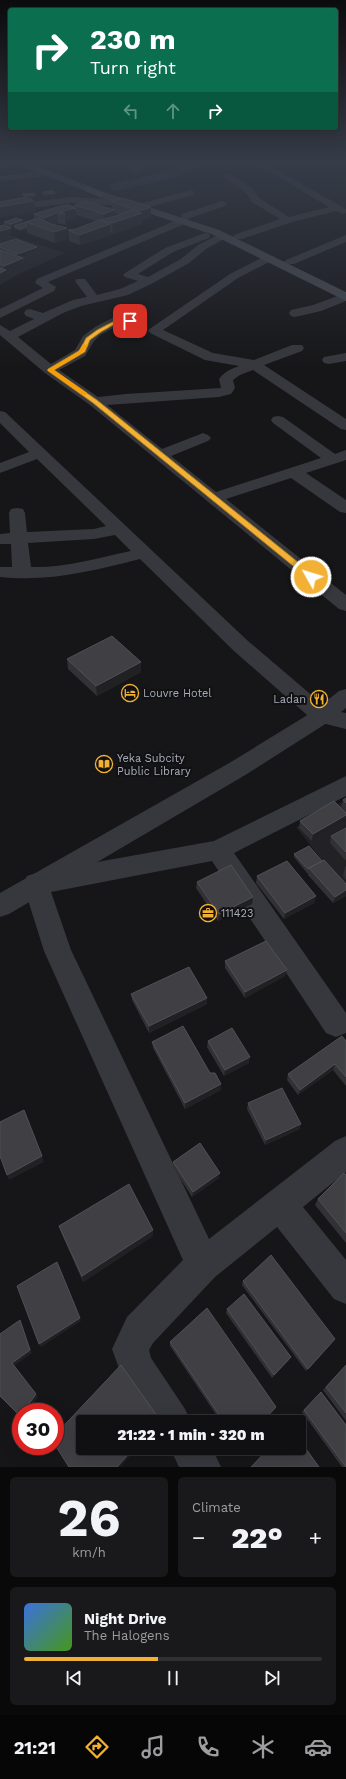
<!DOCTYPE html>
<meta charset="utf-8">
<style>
:root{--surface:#101012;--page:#19191b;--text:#f1f3f6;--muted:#9c9d9f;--line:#303032;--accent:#f2b134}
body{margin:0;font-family:"Work Sans",sans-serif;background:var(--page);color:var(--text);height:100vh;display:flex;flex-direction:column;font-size:15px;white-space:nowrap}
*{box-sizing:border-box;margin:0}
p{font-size:13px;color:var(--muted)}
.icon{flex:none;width:22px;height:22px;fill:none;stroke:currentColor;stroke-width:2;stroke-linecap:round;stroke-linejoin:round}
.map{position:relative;height:1467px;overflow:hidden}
.drawer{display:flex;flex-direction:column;gap:10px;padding:10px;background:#09090a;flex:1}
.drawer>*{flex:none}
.guide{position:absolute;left:8px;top:8px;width:330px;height:122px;border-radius:4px;box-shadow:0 4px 16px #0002,0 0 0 1px var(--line);background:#0b6e4f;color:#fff;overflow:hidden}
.speed{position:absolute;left:12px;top:1403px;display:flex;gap:8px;font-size:20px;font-weight:700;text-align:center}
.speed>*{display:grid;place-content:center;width:52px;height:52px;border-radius:50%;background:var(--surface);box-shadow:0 4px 16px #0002,0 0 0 1px var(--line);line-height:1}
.speed .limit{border:6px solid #d22;background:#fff;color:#111}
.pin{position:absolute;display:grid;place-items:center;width:34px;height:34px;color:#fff;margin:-17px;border-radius:8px;box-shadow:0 2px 6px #0006}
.me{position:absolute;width:44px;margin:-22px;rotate:309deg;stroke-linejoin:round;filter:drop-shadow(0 0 3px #0008)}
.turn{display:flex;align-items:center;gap:14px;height:84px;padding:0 16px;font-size:18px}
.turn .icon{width:52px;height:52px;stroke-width:2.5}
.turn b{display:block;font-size:28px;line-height:34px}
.lanes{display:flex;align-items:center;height:38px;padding:0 16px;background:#0003;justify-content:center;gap:20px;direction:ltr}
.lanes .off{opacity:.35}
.big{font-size:30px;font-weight:800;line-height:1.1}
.drawer .card{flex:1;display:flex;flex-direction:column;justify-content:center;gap:6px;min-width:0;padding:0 14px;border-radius:6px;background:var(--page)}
.drawer .dial{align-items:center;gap:0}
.dial b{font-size:52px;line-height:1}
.song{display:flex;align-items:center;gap:12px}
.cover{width:48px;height:48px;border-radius:6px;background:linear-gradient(135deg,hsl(220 70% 55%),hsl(100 70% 35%))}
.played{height:4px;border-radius:2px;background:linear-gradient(90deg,var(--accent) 45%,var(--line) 45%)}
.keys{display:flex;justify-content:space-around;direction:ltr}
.heat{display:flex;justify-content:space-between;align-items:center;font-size:22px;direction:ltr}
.drawer .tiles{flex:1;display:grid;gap:10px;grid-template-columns:1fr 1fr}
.card:last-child{grid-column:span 2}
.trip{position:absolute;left:76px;top:1415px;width:230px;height:40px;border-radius:4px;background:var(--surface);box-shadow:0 4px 16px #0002,0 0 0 1px var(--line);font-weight:800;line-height:40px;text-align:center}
.tab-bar{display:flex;height:64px;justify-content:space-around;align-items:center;background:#060607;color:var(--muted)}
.tab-bar .icon{width:28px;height:28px}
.tab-bar .selected{color:var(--accent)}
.tab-bar b{font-size:18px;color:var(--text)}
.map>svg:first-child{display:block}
.built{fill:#222225}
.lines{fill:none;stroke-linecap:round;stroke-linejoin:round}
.river{fill:#2c353c;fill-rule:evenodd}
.minor{fill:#37383d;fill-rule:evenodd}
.tertiary{fill:#37383d;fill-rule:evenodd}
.secondary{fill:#45474d;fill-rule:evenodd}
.primary{fill:#53555c;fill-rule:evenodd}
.wall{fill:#323236;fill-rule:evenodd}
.shaded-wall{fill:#212124}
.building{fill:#3f3f44;stroke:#4f5156}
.route{fill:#f2b134;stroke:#9d7322}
.slow{fill:#f59e0b}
.labels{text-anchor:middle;stroke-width:4;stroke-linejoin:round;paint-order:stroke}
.poi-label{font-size:11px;fill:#a8adb8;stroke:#111113;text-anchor:start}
</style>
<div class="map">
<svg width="346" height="1467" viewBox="0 0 346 1467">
<rect width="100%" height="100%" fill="#161618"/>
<!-- built -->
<path class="built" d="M0,232L65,253L17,275L0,285Z
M346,800V891L296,827Z"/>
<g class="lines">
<!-- river -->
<path class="river" d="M185,163H203L201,166L176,177L117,191L112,190L110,187L112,184L166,171Z"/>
<!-- minor -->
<path class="minor" d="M136,163H144L138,173L135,174L130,171Z
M255,163H265L346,209V213L343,214L336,211L292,222L242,239H234L233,237L234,235L280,219L252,202L247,194L226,178L224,176L226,174H232L254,190L259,198L289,217L329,207Z
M49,170L54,173L52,175L0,182V176Z
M190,190L193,191L195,193L193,195L146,208L141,205L143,203Z
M71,197L125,200L130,203L125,206L71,203L0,212V206Z
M222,201L225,202L227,204L225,206L187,219L188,221L187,223L48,282L56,287L54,291L0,318V309L43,288L35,283L37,279L182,218L181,216L182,214Z
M205,233L209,234L210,236L209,238L173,252L138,274L148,277L181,259L198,245L220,234L224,233L229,236L206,249L189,263L153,283L128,295L81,306L63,313L18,337L51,364L75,350L83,336L95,327L118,315H126L128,318L126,321L100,335L94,341L85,356L59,370L98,397L126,394L221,388L219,379C224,372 231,369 239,366L205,360L150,333L148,330L230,274L265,256H273L275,258L273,260L238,278L163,330L213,353L254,360L292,345H302L304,348L302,351L264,365L346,419V430L341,429L253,370L240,375L233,380L235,388L231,394L219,397L107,405L162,449L198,435L203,433L208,435L211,438L208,441L171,456L216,492L321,458L273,423L271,420L273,417L278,416L283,417L335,454L346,450V460L306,473L346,500V513L340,512L291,478L226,499L346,595V611L339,609L90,405L45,373L0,335V325L10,331L34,319L26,316L24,313L26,310L30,309L43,313L73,300L87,297L75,281L77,279H85L97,295L120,289L138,281L125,277L123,275L125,273L165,248Z
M346,235V242L294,264H286L284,262L286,260Z
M346,293V301L321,311L295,317L291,316L289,313L291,310L313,305Z
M346,353V361L329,364L324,363L322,360L324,357Z
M0,411L5,412L248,641L329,710L346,713V729L314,721L234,651L140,559C92,571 50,582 0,577V567H12L11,544H0V534L10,533L9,513L11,509L17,508L23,509L25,513L27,532L94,529L106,526L37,459L0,473V463L29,452L0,423ZM115,535L131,551C98,558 65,568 31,567L28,543L94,539Z
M346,776V796L234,853L346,1013V1033L336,1037L326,1033L212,861L51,892L71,950L209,1239L335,1141L346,1136V1172L303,1207L346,1260V1304L334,1299L277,1227L215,1277L153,1343L149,1350L151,1358L185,1409L191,1422H150L124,1382L112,1349L127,1317L183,1260L44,951L23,884L27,876L36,873L214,841Z
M170,1448H212L221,1467H179Z"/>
<!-- tertiary -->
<path class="tertiary" d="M346,689V708L330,721L247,774L9,914L0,917V893L231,762L314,711L339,691Z"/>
<!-- secondary -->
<path class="secondary" d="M19,163H30L91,187L93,189L91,191H85L20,165Z
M100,191L219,230L346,292V301L211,234L97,196L95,194L97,192Z"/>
<!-- primary -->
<path class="primary" d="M88,186L103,192L105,194L100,197L85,191L83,189L85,187Z"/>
</g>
<!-- wall -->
<path class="wall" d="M0,163H13L14,166L2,169L0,168Z
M112,202L151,207V217L142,220V224L113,234L111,233V235L80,245L69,241L68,230L76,229L96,221L76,215V212H75L76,219L65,221L66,225L58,223L54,225L67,239L55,243L27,233V230L21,231L14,229V226L11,227L4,225V222L23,220V223L34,220V214L75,207V205L112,210ZM115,213L118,214H119L115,216Z
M0,244L38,252L23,258L24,266L6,273L7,279L0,281Z
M67,659L141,672L97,696L68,669Z
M346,798V812L341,807L343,800Z
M300,821H346L312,841L299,828Z
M346,828V859L345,860L330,843L331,836Z
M294,854L322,861L346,884V896L333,903L308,875V873H307L294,857Z
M346,866V880L343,876L345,867Z
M257,876L316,896L314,903L284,919L256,883Z
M197,882L253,897L252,904L218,921L196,888Z
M225,961L287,970L285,976L245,998L225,968Z
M131,994L207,998V1004L149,1033L132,1000Z
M208,1041L249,1063L224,1076L207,1047Z
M346,1041V1086L333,1070L298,1095L287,1080L288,1074Z
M152,1042L210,1073L221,1084V1090L185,1109L153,1048Z
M248,1103L300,1129L265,1145L247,1109Z
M173,1162L219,1178L192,1197L173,1167Z
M346,1175V1243L315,1205L318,1199Z
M59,1226L153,1236L83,1282L61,1232Z
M243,1281L335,1339L306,1371L242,1285Z
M227,1309L289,1360L272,1378L226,1313Z
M170,1342L276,1407L274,1410L263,1422H221L170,1346Z
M346,1365V1421L323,1390Z
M321,1392L346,1467H342L302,1412Z"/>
<!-- shaded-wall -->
<path class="shaded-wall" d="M2,163H13L14,166L2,169Z
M20,178L21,181L0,182V179Z
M55,193L56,195L44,197V194Z
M36,195V198L24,199V196Z
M34,201L35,211L0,218V207Z
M151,207V217L142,220V224L113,234L112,223L139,214V211Z
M75,208V209L76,219L65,221V214L60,212Z
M114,210L115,221L104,220L103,214Z
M57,213L58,223L45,229L44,218Z
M23,220V223L11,227V224Z
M110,224L111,235L80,245L79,235Z
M26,227L27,230L21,231V229Z
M11,228L12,233L0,237V231Z
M67,228V239L55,243L54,232Z
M37,247L38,252L18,259L17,254Z
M23,258L24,266L6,273L7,279L0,281V273L4,271V266Z
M141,662V672L97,696L96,686Z
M346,815V821L312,841L313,834Z
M346,890V896L333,903L335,897Z
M316,896L314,903L284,919L285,913Z
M253,897L252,904L218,921L219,914Z
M287,970L285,976L245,998V992Z
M207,998V1004L149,1033V1026Z
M250,1057L249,1063L224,1076L225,1070Z
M335,1064L333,1070L298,1095L300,1090Z
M221,1084V1090L185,1109V1103Z
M301,1124L300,1129L265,1145L266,1140Z
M42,1156L44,1162L9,1180L7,1175Z
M220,1173L219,1178L192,1197L193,1192Z
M153,1230V1236L83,1282L82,1276Z
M80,1318L81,1321L41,1347L39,1344Z
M20,1320L22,1324L32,1353L14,1366L38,1397L27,1412H23L12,1363Z
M291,1357L289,1360L272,1378L274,1375Z
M276,1407L274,1410L263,1422H262Z
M134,1448H137L120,1467H117Z"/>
<!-- building -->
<path class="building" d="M17,175L20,178L0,179V177Z
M53,191L55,193L44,194L42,192Z
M34,193L36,195L24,196L22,194Z
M27,197L34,201L0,207V202Z
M123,198L151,207L139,211L112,202Z
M86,201L114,210L103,214L97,212H99L75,205Z
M64,205L75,208L60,212L65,214L57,213L44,218L34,214Z
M66,205H68L75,207V209Z
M130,210L142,213L112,223L101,220L116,216Z
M16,218L23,220L11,224L4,222Z
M38,218L51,224L67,228L54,232L26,222Z
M99,220L110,224L79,235L68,230L76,229Z
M26,222V227L21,229L14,226Z
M4,225L11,228L0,231V226Z
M16,239L37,247L17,254L0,247V244Z
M0,250L23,258L4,266L0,264Z
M0,268L6,270L0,273Z
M112,636L141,662L96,686L67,659Z
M346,798V803L343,800Z
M334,801L346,813V815L313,834L300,821Z
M346,828V852L331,836Z
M309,846L322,861L308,869L294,854Z
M324,860L346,884V890L335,897L309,868Z
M287,861L316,896L285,913L257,876Z
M231,865L253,897L219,914L197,882Z
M266,941L287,970L245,992L225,961Z
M189,967L207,998L149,1026L131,994Z
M183,1026L210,1073H215L221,1084L185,1103L152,1042Z
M232,1028L250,1057L225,1070L208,1041Z
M342,1036L346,1041V1077L335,1064L300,1090L288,1074Z
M282,1088L301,1124L266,1140L248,1103Z
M24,1110L42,1156L7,1175L0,1156V1122Z
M200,1143L220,1173L193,1192L173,1162Z
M344,1173L346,1175V1233L318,1199Z
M129,1184L153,1230L82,1276L59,1226Z
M271,1255L335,1339L308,1369L243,1281Z
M57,1262L80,1318L39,1344L17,1286Z
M244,1294L291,1357L274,1375L227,1309Z
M207,1308L276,1407L262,1422H224L170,1342Z
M20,1320L30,1350L12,1363L36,1394L23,1412H21V1414L20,1416L0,1396V1334Z
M121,1365L160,1420L158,1422H83V1448H134L117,1467H69L55,1445V1435Z
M346,1365V1413L326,1387Z
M321,1392L346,1425V1467L304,1410Z
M299,1439L319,1467H251L269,1448H299Z"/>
<!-- sky -->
<linearGradient id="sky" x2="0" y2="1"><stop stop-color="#0c0c0d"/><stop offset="0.44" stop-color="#363c48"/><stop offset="1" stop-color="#363c48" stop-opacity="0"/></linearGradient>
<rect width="346" height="368" fill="url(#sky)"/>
<!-- route -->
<path class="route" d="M122,317L132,321L130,323L122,320L101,332L90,340L85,352L54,370L97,400L314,575V579H309L93,403L48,371V369L80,350L86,338L97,330Z"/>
<!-- slow -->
<path class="slow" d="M83,344L88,345L81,354L54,370L87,393V394L84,396L47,370L78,352Z"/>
<!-- icons -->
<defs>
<g id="hotel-ring" transform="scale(0.9)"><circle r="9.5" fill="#111113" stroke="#f2b134" stroke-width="1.5"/><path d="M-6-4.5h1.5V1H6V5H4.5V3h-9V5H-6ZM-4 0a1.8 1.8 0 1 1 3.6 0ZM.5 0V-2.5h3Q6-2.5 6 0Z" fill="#f2b134"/></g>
<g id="restaurant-ring" transform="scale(0.9)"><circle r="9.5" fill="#111113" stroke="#f2b134" stroke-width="1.5"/><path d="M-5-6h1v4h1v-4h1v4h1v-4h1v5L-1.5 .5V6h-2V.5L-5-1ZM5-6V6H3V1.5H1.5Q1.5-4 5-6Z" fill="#f2b134"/></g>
<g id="library-ring" transform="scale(0.9)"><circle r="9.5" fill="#111113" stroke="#f2b134" stroke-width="1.5"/><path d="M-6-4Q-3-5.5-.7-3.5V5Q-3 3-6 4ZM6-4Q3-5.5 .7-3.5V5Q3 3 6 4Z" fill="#f2b134"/></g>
<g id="office-ring" transform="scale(0.9)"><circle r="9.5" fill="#111113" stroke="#f2b134" stroke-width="1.5"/><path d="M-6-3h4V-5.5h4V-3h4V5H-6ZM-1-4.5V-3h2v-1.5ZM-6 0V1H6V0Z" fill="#f2b134"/></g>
</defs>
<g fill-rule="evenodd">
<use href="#hotel-ring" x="130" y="693"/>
<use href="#restaurant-ring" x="319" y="699"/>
<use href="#library-ring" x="104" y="764"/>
<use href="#office-ring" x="208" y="913"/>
</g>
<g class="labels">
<!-- poi labels -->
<g class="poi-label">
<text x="143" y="697">Louvre Hotel</text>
<text x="306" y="703" text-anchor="end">Ladan</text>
<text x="117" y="762">Yeka Subcity<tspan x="117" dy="13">Public Library</tspan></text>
<text x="221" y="917">111423</text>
</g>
</g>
</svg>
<div class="speed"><div class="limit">30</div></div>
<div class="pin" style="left:130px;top:321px;background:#d93025"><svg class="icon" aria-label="arrive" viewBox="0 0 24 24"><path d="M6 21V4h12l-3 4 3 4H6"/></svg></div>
<svg class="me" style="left:311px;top:577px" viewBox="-20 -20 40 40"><circle r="17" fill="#f2b134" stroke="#fff" stroke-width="3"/><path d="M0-11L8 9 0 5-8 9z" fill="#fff"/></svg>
<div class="trip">21:22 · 1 min · 320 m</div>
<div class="guide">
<div class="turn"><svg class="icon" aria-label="right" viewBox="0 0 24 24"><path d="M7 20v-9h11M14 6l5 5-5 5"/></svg><div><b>230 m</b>Turn right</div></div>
<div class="lanes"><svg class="icon off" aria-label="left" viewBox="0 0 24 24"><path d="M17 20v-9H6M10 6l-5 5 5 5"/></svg><svg class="icon off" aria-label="ahead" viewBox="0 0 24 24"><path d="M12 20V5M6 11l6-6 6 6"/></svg><svg class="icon" aria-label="right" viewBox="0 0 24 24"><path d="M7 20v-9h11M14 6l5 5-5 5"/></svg></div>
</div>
</div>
<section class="drawer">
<div class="tiles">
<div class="card dial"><b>26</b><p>km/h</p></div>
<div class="card"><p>Climate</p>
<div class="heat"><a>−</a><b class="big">22°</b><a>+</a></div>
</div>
<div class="card">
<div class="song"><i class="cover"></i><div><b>Night Drive</b><p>The Halogens</p></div></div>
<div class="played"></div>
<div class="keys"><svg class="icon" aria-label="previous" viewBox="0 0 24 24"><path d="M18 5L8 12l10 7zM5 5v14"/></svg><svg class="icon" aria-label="pause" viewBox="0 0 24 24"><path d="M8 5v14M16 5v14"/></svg><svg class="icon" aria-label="next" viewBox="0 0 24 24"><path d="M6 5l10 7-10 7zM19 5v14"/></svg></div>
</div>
</div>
</section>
<nav class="tab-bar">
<b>21:21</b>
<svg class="icon selected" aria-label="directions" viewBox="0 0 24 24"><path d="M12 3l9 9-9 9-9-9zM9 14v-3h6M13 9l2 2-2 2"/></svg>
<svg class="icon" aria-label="music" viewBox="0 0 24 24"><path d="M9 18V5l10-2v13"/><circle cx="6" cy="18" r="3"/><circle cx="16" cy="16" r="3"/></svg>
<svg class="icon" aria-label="phone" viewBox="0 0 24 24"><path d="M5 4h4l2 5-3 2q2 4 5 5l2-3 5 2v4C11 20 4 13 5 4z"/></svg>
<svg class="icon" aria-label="climate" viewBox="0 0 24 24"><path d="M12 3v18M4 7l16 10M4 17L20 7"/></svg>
<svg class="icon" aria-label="car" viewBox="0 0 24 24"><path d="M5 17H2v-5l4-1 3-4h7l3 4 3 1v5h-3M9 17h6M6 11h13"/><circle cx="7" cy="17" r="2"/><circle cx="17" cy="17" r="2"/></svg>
</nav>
